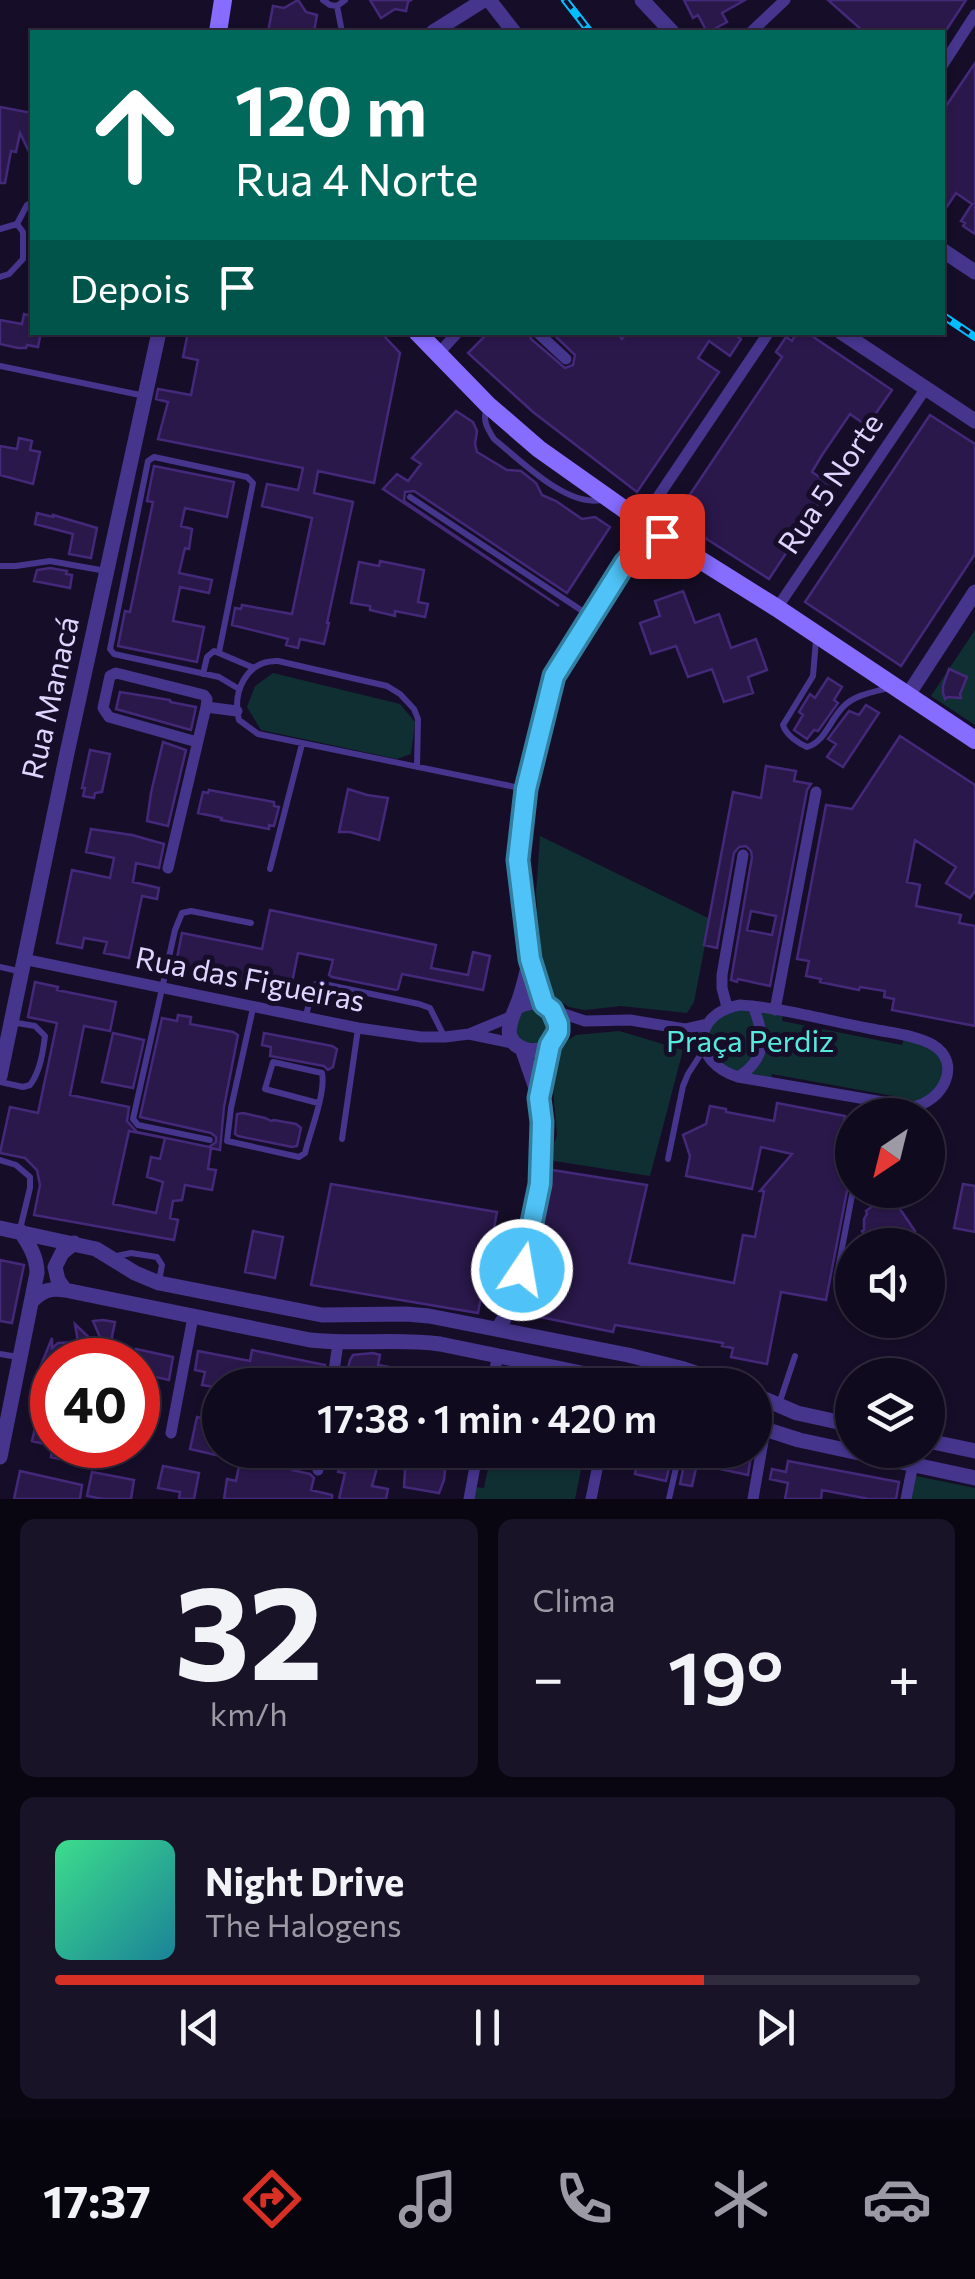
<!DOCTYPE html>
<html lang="pt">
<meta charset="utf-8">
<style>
:root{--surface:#100a1f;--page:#191328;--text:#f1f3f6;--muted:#9c9aa4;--line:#302b3d;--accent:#d93025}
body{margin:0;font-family:Commissioner,sans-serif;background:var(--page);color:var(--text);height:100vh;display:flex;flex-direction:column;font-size:38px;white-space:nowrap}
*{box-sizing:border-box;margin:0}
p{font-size:32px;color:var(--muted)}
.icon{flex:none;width:55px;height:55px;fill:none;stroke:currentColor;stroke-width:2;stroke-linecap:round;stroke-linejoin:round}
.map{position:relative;height:1499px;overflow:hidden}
.drawer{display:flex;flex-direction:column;gap:20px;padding:20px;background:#090611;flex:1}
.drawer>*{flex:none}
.banner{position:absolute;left:30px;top:30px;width:915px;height:305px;border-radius:0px;box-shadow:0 2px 8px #0004,0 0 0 2px var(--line);background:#00695c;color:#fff;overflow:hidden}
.needle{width:65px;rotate:215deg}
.buttons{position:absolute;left:835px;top:1098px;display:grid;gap:20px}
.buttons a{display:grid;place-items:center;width:110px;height:110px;border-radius:50%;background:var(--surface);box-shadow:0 2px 8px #0004,0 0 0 2px var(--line);font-size:50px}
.speed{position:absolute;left:30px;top:1338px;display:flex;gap:20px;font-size:50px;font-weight:700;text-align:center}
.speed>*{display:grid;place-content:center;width:130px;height:130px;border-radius:50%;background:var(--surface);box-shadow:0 2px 8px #0004,0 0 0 2px var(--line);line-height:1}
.speed .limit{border:15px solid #d22;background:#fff;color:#111}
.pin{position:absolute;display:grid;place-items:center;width:85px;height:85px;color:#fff;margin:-42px;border-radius:20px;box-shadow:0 5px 15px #0006}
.me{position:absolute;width:110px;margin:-55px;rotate:12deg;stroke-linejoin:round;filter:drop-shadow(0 0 8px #0008)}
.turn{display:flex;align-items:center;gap:35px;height:210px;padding:0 40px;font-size:45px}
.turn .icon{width:130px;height:130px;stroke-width:2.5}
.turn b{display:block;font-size:70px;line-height:85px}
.then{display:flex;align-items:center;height:95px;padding:0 40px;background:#0003;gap:20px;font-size:38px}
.big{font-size:75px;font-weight:600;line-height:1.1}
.drawer .widget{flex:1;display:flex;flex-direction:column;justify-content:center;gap:15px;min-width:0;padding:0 35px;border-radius:15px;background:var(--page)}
.drawer .dial{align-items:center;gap:0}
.dial b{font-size:130px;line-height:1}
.song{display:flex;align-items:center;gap:30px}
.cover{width:120px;height:120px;border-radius:15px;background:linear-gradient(135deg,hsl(150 70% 55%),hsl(190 70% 35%))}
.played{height:10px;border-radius:5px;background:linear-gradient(90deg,var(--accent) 75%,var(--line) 75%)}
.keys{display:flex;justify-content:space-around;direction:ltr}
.heat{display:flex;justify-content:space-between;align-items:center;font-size:55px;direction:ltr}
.drawer .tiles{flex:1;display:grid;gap:20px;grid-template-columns:1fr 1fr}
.widget:last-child{grid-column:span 2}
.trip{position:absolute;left:202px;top:1368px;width:570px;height:100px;border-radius:50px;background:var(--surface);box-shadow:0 2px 8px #0004,0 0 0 2px var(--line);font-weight:600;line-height:100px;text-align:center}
.tabs{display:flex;height:160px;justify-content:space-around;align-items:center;background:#06040c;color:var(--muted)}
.tabs .icon{width:70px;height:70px}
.tabs .current{color:var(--accent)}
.tabs b{font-size:45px;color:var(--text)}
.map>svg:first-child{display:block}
.green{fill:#102f33}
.building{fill:#2a184b;stroke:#442879;stroke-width:2.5;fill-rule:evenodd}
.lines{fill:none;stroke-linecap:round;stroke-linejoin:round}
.service{stroke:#45358c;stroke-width:6}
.minor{stroke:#45358c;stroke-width:11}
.tertiary{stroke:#45358c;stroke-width:15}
.secondary{stroke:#866cff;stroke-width:18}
.rail-casing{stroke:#01bfff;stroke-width:8}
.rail{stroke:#160e29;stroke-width:4;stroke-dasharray:11;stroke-linecap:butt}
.route-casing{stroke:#337fa1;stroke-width:25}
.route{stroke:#4fc3f7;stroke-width:18}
.labels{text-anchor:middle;stroke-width:10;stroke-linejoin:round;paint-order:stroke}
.street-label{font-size:30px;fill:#e0d5ff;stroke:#160e29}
.park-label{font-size:30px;fill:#56eadc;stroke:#160e29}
</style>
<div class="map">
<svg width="975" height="1499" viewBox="0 0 975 1499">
<rect width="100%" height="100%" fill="#160e29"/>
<!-- green -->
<path class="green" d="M975,630V725L931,696Z
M273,673L400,704L415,722L411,754L397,759L261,730L247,707L255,686Z
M540,836L710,919L694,1002L687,1013L621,1006L585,1010L569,1007L557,999L545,985L542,963L536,894Z
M727,1007L783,1012L782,1021L902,1045L905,1036L934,1045L947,1073L932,1100L892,1104L893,1096L772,1074L770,1082L738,1077L707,1058V1024Z
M516,1008L552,1010L555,1039L522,1048L509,1022Z
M619,1031L683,1050L650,1176L548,1160L557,1135L551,1067L560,1045L576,1035Z
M506,1366L599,1383L601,1385H495L501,1369Z
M492,1450H585L575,1499H473L475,1487L484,1488Z
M911,1475L975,1488V1499H909Z"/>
<!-- building -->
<path class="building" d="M298,0L306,12L317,15L314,32H268L273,6L284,8Z
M370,0H411L408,2L406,11L395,9L381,18Z
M684,0H745L722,13L727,22L716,28L718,32H707L698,15L693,18Z
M828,0H966L945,32H864Z
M975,63V234L963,226L965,223L961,221L972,204L956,193L942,214V112Z
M0,107L32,113V158L20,133L16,152L11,151L5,183H0Z
M24,314L32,316V332H41L38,347L27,345L26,348H18L0,344V320L22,324Z
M188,332H371L383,335L400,353L374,483L318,471L314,493L353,502L327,623H329L324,644L300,639L298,648L286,645L288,639L232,625L235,608L241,609L242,605L292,614L312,518L262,506L267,484L298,490L303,468L158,439L168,402L156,399L158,389L191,395L198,360L183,357Z
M489,332H528L531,339L565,368L573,365L575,355L551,332H615L622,339L627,332H731L741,339L730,356L709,341L698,358L719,372L637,492L533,412L468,353Z
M797,332H806L892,390L867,426L850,414L822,455L812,472L831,485L769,579L677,520L690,501L687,499L782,357L776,352L786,337L792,341Z
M456,411L473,422L477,431L475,444L477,452L507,470L521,471L536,483L542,495L556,501L582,519L595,517L610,527L567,593L414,491L405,492L404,501L559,606L383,489L397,474L408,481L421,464L412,458Z
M930,415L975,444V554L901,666L805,602Z
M19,438L32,441L30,450L40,452L33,484L0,475V446L17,449Z
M154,466L234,482L227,517L185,508L181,526L192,529L189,549L185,548L179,573L212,580L209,593L180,587L173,621L204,627L197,662L118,646L125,611L130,612L153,502L147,501Z
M37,513L53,517V515L97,528L91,558L69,554L73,534L35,524Z
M380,561L424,570L418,602L428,604L425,617L395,611V616L370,610V606L351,603L359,562L379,566Z
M50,568L67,571L66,574L72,575L70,588L34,581L37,570Z
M683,591L695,623L719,614L731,648L756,639L767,670L748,677L753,693L724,702L712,669L688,677L676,646L651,654L640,623L660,616L655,601Z
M949,669L967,677L960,694L961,698L948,697L945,699L943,693V686Z
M828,678L842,687L834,700L838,703L818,731L814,730L807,739L794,730L803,715L799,712L810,694L815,698Z
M120,692L170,700V702L196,707L191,730L116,709Z
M866,705L879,713L843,767L827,757L836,744L828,739L849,711L859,715Z
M900,736L975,785V891L970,898L946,883L956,867L915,840L907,882L920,885L916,906L961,915L959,923L975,926V1026L892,1010L894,999L884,997L885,991L860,987L859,990L820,982L821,979L806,976L809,961L797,959L826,805L852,809Z
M163,742L186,750L168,826L147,821L151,793Z
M90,750L110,754L102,792L95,793L94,798L83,796L85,788H82Z
M766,766L796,771L794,781L811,784L807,790L770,986L738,979L737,982L731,980L752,857L751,851L746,846L739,847L734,853L717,948L704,945L733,792L761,798ZM751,911L776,916L772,935L747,930Z
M348,789L367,795L388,798L379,840L350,832H339Z
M209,790L274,802V806L279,807L274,826L269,825V829L221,820L222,818L198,813L203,792L208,793Z
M91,829L132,835L164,844L159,868L136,863L133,882L159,888L157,899L142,896L129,958L104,953L107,942L84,938L82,948L57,943L72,870L110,878L114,858L86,852Z
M270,910L436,945L431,968L468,975L473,952L490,956L483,990L402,974L398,989L396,990L332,977L329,975L333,960L298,953L292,983L253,975L251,984L175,968L182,933L262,949Z
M35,982L58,987L57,990L116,1002L110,1031L84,1026L70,1095L129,1107L127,1121L137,1132L209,1147L216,1142V1137L211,1133L140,1117L162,1018L177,1021L178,1015L191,1017L190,1024L233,1032L238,1035L224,1107L220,1150L211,1148L208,1169L216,1170L212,1190L185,1185L182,1200L173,1201L170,1218L178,1220L174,1240L34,1215L40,1185L37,1170L25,1158L0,1153L10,1107L38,1113L57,1023L28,1017ZM129,1131L165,1138L160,1159L151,1157L147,1177L163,1182L156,1213L113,1204Z
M113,1033L144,1040L133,1088L102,1082Z
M264,1033L332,1046L337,1049L333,1067L328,1070L324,1066L270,1056L271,1047L262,1045Z
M777,1103L845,1116L842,1133L852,1135V1165L826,1300L781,1292L767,1364L731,1357L733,1348L722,1346L723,1343L615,1325L613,1332L526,1314L551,1186L552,1170L647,1185L629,1263L734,1283L743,1235L755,1237L764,1191H760L792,1154L761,1147L752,1189L686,1176L690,1156L683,1135L706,1124L710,1106L726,1109V1112L774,1121Z
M243,1113L265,1118L271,1121L274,1120L296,1124L301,1128L297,1146L292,1147L238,1136L235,1134L237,1114Z
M331,1184L497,1212L478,1313L311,1285Z
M963,1184L975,1186V1232L954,1228Z
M878,1190H928L900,1209L915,1231L898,1245H871L862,1231L864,1230V1219L867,1214L866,1211L884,1198Z
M253,1231L283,1237L275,1278L245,1272Z
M0,1260L24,1265L12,1323L0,1321Z
M103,1320L115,1322L110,1347L135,1352L136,1349L173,1357L169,1380L138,1373V1360H52V1398L35,1394L41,1365L52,1338V1348L58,1343L78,1342L75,1324L108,1356L93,1321Z
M252,1350L325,1365L321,1385H311L258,1373L256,1385H220V1388L202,1385L205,1372L195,1370L198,1351L250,1361Z
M373,1353L380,1355L378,1365L400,1369L419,1385H344L350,1360L353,1355Z
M38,1415L52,1418V1446L32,1441Z
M197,1417L220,1422V1456L190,1449Z
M53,1445L80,1447L77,1463L51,1457Z
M258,1450H293V1453L295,1454L292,1470L310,1474L314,1478L311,1490L332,1495V1499H224L227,1479L236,1481L240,1461L255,1463Z
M343,1450H380V1457L372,1486L388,1489L386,1499H339L345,1473L338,1472Z
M639,1450L672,1455L666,1481L635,1474Z
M687,1450H752L748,1475L697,1464L692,1486L680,1484Z
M410,1454L446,1461L444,1480L439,1493L404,1487L405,1470Z
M788,1461L899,1482L896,1499H869L822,1490L821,1499H785L788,1483L770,1479L772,1469L786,1472Z
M163,1466L199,1473L194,1499H179L180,1492L158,1488Z
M20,1471L82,1485L80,1499H14Z
M92,1472L134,1480L131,1499H103L87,1496Z"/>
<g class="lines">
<!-- service -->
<path class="service" d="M323,0L330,5L337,6L345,0
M337,6L342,32
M17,224L27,205L32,202
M0,229L17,224L23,232V259L9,274L0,277
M0,366L145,396
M487,407C482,420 487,428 494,439C520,460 566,507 601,500
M410,497L590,616
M0,566H16L50,561L106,571
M816,640L813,676L783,725C786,735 798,743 807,747C826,741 830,719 844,706C855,695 873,692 888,688
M219,652L253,483L247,477L154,457L148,461L147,466L110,649L114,654L219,677L239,689
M203,674L207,657L214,651L254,668
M417,767L418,719L414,709L400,694L387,686L278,661C246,660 232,692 239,720L258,734L525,789
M270,869L302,744
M0,967L18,971
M253,1008L231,1108L227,1141L299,1157L305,1153C310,1132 326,1093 322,1073L273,1062L265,1089L318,1103
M306,1016L313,985L319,983L419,1004L430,1008L444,1036
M0,1082L23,1087L30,1085C40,1072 43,1052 45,1036L35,1026L11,1022
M868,1115L870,1101
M342,1139L358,1029
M210,1140L138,1125L133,1119L175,930L182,913L191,911L251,923
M928,1158L934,1159
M668,1159L683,1086L688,1074L704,1049
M0,1160L16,1165L30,1177V1188L20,1229
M112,1257L131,1253L157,1257L162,1265L159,1281
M852,1294L842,1290L836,1280L853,1190
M0,1354L18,1357
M779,1404L795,1356
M669,1499L680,1450"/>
<!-- minor -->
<path class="minor" d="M751,32L785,0
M942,66L975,15
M537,332L566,359
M438,354L458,332
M641,522L769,332
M777,608L926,388
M197,742L109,717L103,708L110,676L116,673L204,695L207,699L206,707
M168,868L206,707L237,711
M23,959L358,1028L421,1037H445L469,1034L510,1017
M740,1005C784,1008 828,1021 872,1029C891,1033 916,1035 933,1045C963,1063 943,1102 912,1107L738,1077C691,1062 691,1014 740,1005Z
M727,1007L722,988V975L743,855
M552,1010L585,1021L630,1020L685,1029L707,1024
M775,1010L816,792
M469,1034L516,1044
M738,1077C768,1058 765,1036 753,1006
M332,1385L338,1343
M491,1385L498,1356
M171,1433L193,1317
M318,1470L321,1450
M469,1499L478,1450
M591,1499L601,1450
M753,1499L765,1430
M906,1499L913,1464"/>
<!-- tertiary -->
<path class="tertiary" d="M489,0L514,32
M642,0L672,32
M433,32L484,0
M942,250L975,272
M841,332L975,421
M626,559L635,517
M908,695L975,592
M544,1003L530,959L518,860L526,789L554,676L625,563L639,548L662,536
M516,1008C546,989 574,1025 549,1045C543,1050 534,1052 527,1050C500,1042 510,1022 517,1005C523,991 526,974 530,959
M0,1076L67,753L159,332
M540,1094L550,1045
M0,1228L96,1249L135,1273L159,1283L322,1315L406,1314L429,1316L628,1355L684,1369L732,1385
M65,1290L58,1280L55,1267L62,1253L74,1243
M32,1301C43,1290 50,1288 65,1290L310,1340C354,1345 397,1338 440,1344L639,1385
M498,1329L516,1298L540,1184L542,1121L539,1097L522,1048
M755,1395L797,1413L852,1425
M755,1426L799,1440L975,1478
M928,1441L975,1451
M0,1457L37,1273C37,1257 29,1244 20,1231"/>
<!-- secondary -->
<path class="secondary" d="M218,32L223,0
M417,332L488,405L539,449L662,536L777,608L975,740"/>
<!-- rail casing -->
<g class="rail-casing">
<path id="rail" d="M565,0L590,32
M942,315L975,337"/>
</g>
<!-- rail -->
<use href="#rail" class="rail"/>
</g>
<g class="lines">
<!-- route casing -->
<g class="route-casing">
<path id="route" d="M522,1270L540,1184L542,1122L539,1098L550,1045L558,1032V1024L552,1010L544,1004L530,959L518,860L526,789L554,676L625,563L639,548L662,536"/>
</g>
<!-- route -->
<use href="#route" class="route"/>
</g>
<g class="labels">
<!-- street labels -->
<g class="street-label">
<text transform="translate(831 484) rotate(-56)" y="10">Rua 5 Norte</text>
<text transform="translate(51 698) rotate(-77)" y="10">Rua Manacá</text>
<text transform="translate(250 980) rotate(11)" y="10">Rua das Figueiras</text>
</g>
<!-- park labels -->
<g class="park-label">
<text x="750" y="1052">Praça Perdiz</text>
</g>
</g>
</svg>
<div class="buttons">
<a><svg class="needle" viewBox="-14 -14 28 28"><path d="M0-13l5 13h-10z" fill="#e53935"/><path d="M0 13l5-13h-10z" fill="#9c9aa4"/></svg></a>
<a><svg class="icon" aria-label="sound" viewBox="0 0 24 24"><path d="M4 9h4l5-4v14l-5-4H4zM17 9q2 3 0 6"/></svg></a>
<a><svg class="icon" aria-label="layers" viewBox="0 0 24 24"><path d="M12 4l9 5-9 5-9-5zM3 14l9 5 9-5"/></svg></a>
</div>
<div class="speed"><div class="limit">40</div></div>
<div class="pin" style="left:662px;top:536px;background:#d93025"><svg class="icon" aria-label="arrive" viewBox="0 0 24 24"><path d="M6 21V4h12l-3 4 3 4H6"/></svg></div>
<svg class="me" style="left:522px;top:1270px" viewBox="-20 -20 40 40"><circle r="17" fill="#4fc3f7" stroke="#fff" stroke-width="3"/><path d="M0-11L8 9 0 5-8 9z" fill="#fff"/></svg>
<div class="trip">17:38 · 1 min · 420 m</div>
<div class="banner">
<div class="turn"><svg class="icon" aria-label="ahead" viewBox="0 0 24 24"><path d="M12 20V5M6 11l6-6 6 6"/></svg><div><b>120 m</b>Rua 4 Norte</div></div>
<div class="then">Depois<svg class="icon" aria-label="arrive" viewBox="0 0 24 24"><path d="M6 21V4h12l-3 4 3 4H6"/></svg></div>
</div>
</div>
<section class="drawer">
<div class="tiles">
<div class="widget dial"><b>32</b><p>km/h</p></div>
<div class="widget"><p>Clima</p>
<div class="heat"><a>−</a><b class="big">19°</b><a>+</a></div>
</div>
<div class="widget">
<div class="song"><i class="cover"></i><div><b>Night Drive</b><p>The Halogens</p></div></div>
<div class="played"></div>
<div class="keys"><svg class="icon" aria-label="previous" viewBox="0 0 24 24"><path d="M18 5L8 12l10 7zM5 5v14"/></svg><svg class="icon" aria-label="pause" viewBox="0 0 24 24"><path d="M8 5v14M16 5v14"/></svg><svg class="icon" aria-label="next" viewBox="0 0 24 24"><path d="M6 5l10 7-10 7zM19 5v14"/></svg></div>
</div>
</div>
</section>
<nav class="tabs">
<b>17:37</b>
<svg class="icon current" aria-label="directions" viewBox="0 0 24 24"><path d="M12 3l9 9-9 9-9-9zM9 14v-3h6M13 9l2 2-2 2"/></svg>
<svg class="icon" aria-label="music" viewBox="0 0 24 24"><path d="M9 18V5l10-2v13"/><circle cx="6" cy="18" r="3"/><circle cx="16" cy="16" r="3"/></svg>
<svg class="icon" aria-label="phone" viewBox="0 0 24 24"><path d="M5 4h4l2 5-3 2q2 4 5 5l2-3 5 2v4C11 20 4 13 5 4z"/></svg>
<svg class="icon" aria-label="climate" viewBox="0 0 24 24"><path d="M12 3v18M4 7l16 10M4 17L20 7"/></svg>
<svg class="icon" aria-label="car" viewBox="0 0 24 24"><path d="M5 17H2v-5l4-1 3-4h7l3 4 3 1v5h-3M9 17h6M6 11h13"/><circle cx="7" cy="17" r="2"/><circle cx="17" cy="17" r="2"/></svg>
</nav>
